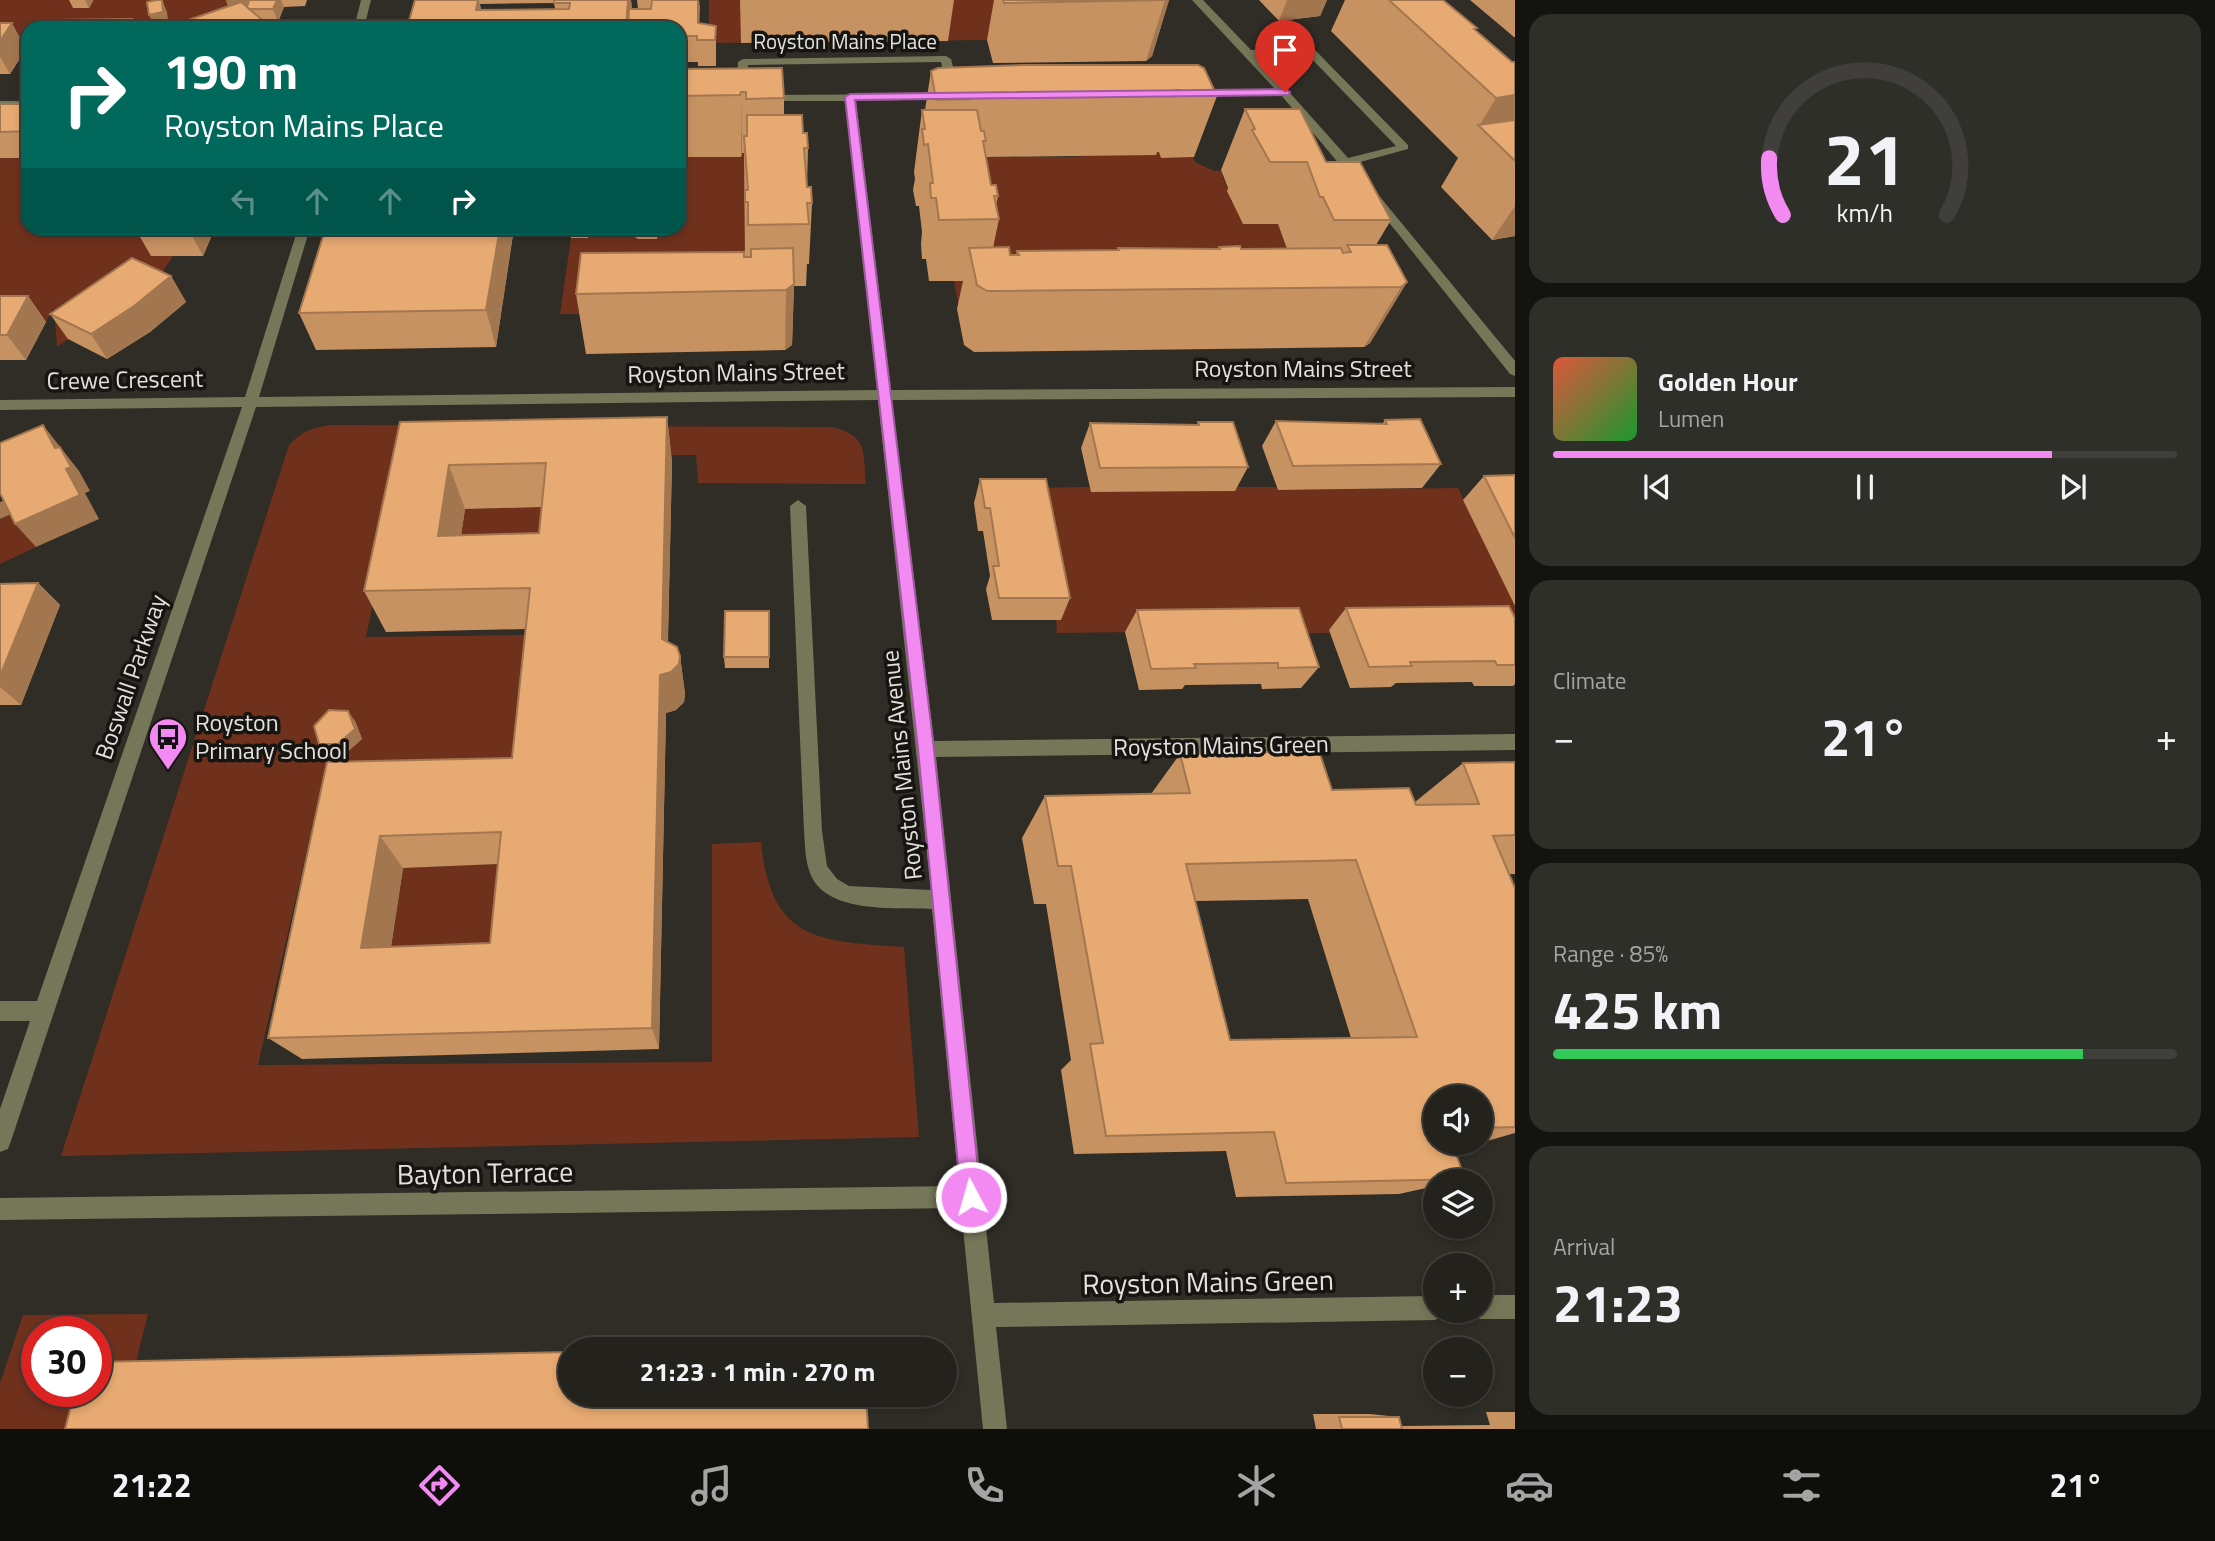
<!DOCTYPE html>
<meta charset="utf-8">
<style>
:root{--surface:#23221c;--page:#2f2f29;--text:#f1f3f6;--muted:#a3a4a3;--line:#403f3b;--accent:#f28af2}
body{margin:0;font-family:"Titillium Web",sans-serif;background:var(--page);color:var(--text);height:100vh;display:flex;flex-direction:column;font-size:26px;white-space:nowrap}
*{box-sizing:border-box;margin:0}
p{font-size:23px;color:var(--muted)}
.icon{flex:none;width:38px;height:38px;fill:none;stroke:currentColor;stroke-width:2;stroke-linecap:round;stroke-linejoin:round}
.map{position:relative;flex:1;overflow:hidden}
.details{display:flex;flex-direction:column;gap:14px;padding:14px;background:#13130f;width:700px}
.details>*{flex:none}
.hud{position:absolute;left:21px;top:21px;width:665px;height:214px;border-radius:21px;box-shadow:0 4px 10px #0003,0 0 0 2px var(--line);background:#00695c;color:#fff;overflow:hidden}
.fabs{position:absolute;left:1423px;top:1085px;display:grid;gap:14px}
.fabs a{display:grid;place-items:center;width:70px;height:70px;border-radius:50%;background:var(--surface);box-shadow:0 4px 10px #0003,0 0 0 2px var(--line);font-size:35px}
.speed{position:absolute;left:21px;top:1316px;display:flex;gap:14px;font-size:35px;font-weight:700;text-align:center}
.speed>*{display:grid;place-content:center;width:91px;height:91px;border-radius:50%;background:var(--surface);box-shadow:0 4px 10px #0003,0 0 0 2px var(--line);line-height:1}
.speed .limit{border:10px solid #d22;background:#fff;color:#111}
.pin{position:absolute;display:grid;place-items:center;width:60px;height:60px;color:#fff;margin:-72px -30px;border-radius:50% 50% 50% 0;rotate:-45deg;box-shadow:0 0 7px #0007}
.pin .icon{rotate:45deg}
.me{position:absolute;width:77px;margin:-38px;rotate:354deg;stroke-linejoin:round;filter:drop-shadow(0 0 5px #0008)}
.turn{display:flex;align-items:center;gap:24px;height:147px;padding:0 28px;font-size:32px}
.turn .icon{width:91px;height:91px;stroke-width:2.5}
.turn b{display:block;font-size:49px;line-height:60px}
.lanes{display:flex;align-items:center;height:66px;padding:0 28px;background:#0003;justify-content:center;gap:35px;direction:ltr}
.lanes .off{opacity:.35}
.big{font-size:52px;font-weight:700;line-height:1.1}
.details .card{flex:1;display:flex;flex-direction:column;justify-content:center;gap:10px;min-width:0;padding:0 24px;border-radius:21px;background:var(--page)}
.details .dial{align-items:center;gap:0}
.dial svg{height:182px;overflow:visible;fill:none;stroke:var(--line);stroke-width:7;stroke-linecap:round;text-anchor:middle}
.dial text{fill:var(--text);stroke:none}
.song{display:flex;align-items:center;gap:21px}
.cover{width:84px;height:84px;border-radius:10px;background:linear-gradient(135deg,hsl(10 70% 55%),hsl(130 70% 35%))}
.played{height:7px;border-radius:4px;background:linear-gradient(90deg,var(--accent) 80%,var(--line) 80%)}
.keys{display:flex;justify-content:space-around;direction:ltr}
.heat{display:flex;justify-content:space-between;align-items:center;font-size:38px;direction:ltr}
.charge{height:10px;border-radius:5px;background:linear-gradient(90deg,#34c759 85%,var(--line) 0)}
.trip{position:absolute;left:558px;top:1337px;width:399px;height:70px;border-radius:35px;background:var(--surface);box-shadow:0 4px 10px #0003,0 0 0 2px var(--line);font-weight:700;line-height:70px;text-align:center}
.tabs{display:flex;height:112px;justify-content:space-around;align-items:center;background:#0e0e0b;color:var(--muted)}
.tabs .icon{width:49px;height:49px}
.tabs .selected{color:var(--accent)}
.tabs b{font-size:32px;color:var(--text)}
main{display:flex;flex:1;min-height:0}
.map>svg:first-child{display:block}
.green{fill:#6f311c;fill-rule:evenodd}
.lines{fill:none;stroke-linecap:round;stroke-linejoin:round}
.minor{fill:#757758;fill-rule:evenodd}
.wall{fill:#c79262;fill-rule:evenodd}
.shaded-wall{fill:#a27750}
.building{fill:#e7aa72;stroke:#a27750;stroke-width:2;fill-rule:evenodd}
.route{fill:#f28af2;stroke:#9d5a9d;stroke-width:2}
.labels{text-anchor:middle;stroke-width:7;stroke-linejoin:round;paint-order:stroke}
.far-street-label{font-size:21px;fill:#e3e1dd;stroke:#161512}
.street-label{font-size:24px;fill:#e3e1dd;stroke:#161512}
.poi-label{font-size:24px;fill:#e3e1dd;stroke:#161512;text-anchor:start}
.near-street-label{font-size:28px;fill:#e3e1dd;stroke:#161512}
</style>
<main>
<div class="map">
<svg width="1515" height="1429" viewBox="0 0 1515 1429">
<rect width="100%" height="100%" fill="#2f2d26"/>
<!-- green -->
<path class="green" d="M0,0H232L229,7L169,28L167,12L154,15L155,28H28V49H0Z
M709,0H1097L987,40L709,43Z
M1154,152H1159L1162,158L1193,157L1195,162L1214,171H1221L1232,203L1278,224L1290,258L959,309L954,281L986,280L967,157H1070Z
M742,153H747L745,258L629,314H560L571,238H588L589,231L572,228H679V157H741Z
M0,158H28V228H164L173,256L153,286L147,284L57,347L54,308L46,322H0Z
M331,425L832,427C868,436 863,451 866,484L698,483L696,455L403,459L366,637L532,635L515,782L322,783L258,1065L712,1062V844L761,842C771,942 819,941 904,947L919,1137L61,1156L289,445C301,432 313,427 331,425Z
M1090,487L1091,492L1234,491V487H1276L1278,490L1458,488L1515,606V628L1284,634L1282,630L1057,633L1056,620H1061L1029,488Z
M557,506L551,575L455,578L465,509Z
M18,511L36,547L0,564V519Z
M517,863L507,969L387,973L403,868Z
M148,1314L119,1429H0V1383L23,1315ZM37,1332H96V1391H37Z"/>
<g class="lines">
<!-- minor -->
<path class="minor" d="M361,0H371L364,28H354Z
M1192,0H1203L1251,50L1314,49L1408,145V149L1353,164L1515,361V376L1510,374L1396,231L1281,95L1190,96V92L1194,91L1275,89ZM1307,54L1396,146L1348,158L1257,56Z
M946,56L951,59L959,90L953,93L947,90L941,62L748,65L749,89L743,92L737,89L738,62L743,59Z
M949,94L955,97L953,99L856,101L891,390L1515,387V397L892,400L934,741L1515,734V750L936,757L994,1303L1435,1296V1311H1446L1443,1316L1435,1320L996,1327L1007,1429H983L961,1208L0,1220V1198L959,1186L932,909C895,907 822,915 809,870C805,858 805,843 804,831L790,506L798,500L806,506L822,831L827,866L837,879L849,886L931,890L878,400L256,407L11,1141L8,1149L0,1152V1109L30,1021H0V1001H37L242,407L0,410V400L245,397L298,228H310L259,397L877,390L845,101H760L754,98L760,95Z
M0,101H28V107H0Z
M1480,1295H1515V1319H1480L1472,1315L1470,1311H1480Z"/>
</g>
<!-- wall -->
<path class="wall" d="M69,0H93V1L89,8H73Z
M226,0H307L305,6L284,7L278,22H262L228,6Z
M415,0H631L632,9H638L637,0H699V24L716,26V66H698V62H679V28H407ZM554,3L555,9L481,10L480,4Z
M740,0H954L948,41L741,43Z
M994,0H1169L1152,56L1146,61L993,63L987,40Z
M1259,0H1327L1320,16L1279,21Z
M1345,0H1443L1477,28L1475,30L1512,62H1515V236L1492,240L1441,187L1458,158L1331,31Z
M1470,0H1515V37H1514Z
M0,23L26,49L10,74H0Z
M1025,65L1217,96L1194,157L1161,158L1159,152H1157L1156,155L986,157L991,185L998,196L996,205L999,219L993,248L1010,255H1016L1017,251L1117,250L1118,248L1218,249L1219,247L1241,249H1287L1278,224H1243L1227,191L1228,188L1221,170L1245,109L1326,162L1391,220L1376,245L1407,282L1370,343L1364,347L974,352L964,345L957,309L963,281H929L926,259H922L921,244L922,232L919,206H916L913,190L915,179L914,172L922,110H925L931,71Z
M679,69L784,98V115L803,133L808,148L807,187L812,203L809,264H807L806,286H794L792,345L785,350L586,354L576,294L745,257L744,153H742L741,157H679Z
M0,104H28V158H0Z
M138,228H215L203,256H151L136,230Z
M514,228L496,347L316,350L299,313L426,229Z
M569,228H589L588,238H571Z
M631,228H658L657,239H638L631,235Z
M171,276L186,302L150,332L107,359L68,339L50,314Z
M0,296H28L46,322L26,360H0Z
M667,417L672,462L668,642L680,656L685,694L684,702L676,710L666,713L659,1049L302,1059L268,1038L327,762L512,758L526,629L386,632L364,591L400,422ZM542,507L539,533L461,535L465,509ZM498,864L490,943L391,947L403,868Z
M1385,420L1441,464L1422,488L1278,490L1262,446L1276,421L1382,424Z
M1198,422L1248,467L1235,491L1091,492L1081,448L1090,423L1197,425Z
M1515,475V606L1463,500L1484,476Z
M980,479L1070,598L1061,620H992L986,589L990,576L983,531H978L974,503Z
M38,583L60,605L21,705H0V584Z
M1346,608L1515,618V684L1513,686H1474L1472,682L1396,683L1391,687L1350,688L1329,630Z
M1137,610L1319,667L1301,688L1262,689L1261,684L1188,685H1185L1182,689L1139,690L1125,632Z
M769,611V668H725L724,657Z
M355,721L362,739L345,754H326L319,744Z
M1180,754L1332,790L1415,802L1463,763L1515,762V874H1509L1515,888V1133L1480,1143V1097H1435V1143H1480L1467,1146L1453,1147L1465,1179L1454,1181H1435V1186L1399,1194L1236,1197L1226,1151L1074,1154L1061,1070L1071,1060L1046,904H1034L1022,838L1045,796L1151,794ZM1308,899L1351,1038L1230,1040L1195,901Z
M855,1346H863V1349H684Z
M570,1352V1395L96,1362L136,1361Z
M1486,1412H1515V1429H1316L1313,1414H1370L1399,1417L1401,1426L1490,1425Z"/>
<!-- shaded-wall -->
<path class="shaded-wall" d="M85,0H93L89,8Z
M162,0L167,12L169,26L155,28L149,15Z
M226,0H250L252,6L229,8Z
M277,0H281L284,7L278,22L273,9Z
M479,0L484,28L476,10Z
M628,0H631L633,18L628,26V28H626Z
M698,0H699L700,7L699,40L698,23Z
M1165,0H1169L1152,56L1146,61Z
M1287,0H1327L1320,16L1279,21Z
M132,19L136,28H126Z
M261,19L264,28H236Z
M12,23L26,49L10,74L0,57V41Z
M741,92L742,153L741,157Z
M1515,95V138L1479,126L1496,98Z
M1515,206V236L1492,240Z
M190,228H215L203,256L189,230Z
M500,228H514L496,347L486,310Z
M586,228H589L588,238Z
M171,276L186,302L150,332L107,359L91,334Z
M1407,282L1370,343L1364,347L1401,287Z
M794,284L792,345L785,350L786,290Z
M28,296L46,322L26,360L7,335Z
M667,417L672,462L667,673L680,656L685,694L684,702L676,710L666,713L659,1049L652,1028Z
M43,425L79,471L90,491L85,493L99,519L36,547L15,524L55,448Z
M449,465L465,509L455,578L438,536Z
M8,499L18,511L0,519V502Z
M38,583L60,605L21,705L0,687V676Z
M348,711L355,721L362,739L345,754L338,744Z
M380,836L403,868L387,973L361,948Z"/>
<!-- building -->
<path class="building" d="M157,0H162L163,12L149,15L147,2Z
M249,0H277L273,9H249L247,7Z
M415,0H478L476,10L569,9L570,3H554V0H628L626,28H407Z
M652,0H698V23L716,26L715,40H697V36H679V28H651V26H628L629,9H651Z
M1003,0H1165L1004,3Z
M1389,0H1443L1477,28L1474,29L1512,62H1515V95L1496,98Z
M241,2L261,19L236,28H165Z
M132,19L126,28H45L51,20Z
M0,23H12L0,41Z
M1025,65H1198L1204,68L1217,96H1182L1180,90H1175L1176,94L978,96L977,93H971L972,99L936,100L931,71L938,68Z
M782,68L784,98L746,99V92H741L740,95L679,96V69Z
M0,104H28V131L0,132Z
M1245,109H1300L1326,162H1360L1391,220H1334L1323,197H1320L1307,162H1270L1252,130L1255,129Z
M922,110H977L981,131H984L986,141H983L991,185H996L998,196H994L999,219L939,220L936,198H931L930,183H933L928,144L924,145L923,136L922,129H925Z
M747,115H802L803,133H807L808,148H804L807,187H811L812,203H807L809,224L748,225V202H745V190H748L744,136H747Z
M1515,120V161L1478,125Z
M138,228H190L189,230H136Z
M426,228H500L486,310L299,313L325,230L426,229Z
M1347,245H1387L1407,282L1401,287L987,291L977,285L969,248L1009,247L1010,255H1019L1017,251L1119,250L1118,248L1220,249L1219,247L1240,246L1241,249L1341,248L1343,253L1351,252Z
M793,248L794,284L786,290L576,294L581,253L744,252V257H751V249Z
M132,258L171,276L134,306L91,334L50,314Z
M0,296H28L7,335H0Z
M667,417L662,639L677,647L680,656L679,664L671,672L660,675L652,1028L268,1038L327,762L512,758L530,588L364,591L400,422ZM546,463L539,533L438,536L449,465ZM501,832L490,943L361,948L380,836Z
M1420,419L1441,464L1293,466L1276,421L1387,424L1385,420Z
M1198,422H1233L1248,467L1100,468L1090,423L1199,425Z
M43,425L55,448L60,447L71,467L66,469L80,495L15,524L0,493V443Z
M1515,475V538L1484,476Z
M980,479H1046L1070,598H999L993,566H999L990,508H985Z
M38,583L0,676V584Z
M1509,606L1515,618V665H1497L1495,661L1410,662L1412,666L1369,667L1346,608Z
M1299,608L1319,667L1278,668V663L1202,664H1194L1196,668L1151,669L1137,610Z
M725,611H769V657H724Z
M329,710L348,711L355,729L338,744H319L314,726Z
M1319,751L1332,790L1409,788L1416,805L1479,804L1463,763L1515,762V835L1493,836L1515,888V1127L1480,1128V1097H1435V1143H1452L1465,1179L1286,1183L1274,1132L1106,1136L1090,1044L1103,1043L1071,866H1058L1045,796L1190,793L1180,754ZM1356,860L1417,1037L1230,1040L1186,864Z
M863,1346V1349H723Z
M570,1352V1395H866L868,1429H65L75,1391H96V1362Z
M1339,1417H1399L1402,1429H1342Z"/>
<!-- route -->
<path class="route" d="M1285,89L1290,92L1289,95L855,100L934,749L981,1197L978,1204L971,1207L964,1204L961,1197L918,749L845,97L850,94Z"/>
<!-- icons -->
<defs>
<g id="bus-pin" transform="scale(2.0125)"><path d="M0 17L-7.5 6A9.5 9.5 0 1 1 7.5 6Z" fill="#f28af2" stroke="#161512"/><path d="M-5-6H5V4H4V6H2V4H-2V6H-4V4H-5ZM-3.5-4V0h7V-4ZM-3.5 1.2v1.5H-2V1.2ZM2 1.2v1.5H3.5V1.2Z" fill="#111"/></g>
</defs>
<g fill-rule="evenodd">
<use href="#bus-pin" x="168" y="737"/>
</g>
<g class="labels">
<!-- far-street labels -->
<g class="far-street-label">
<text x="845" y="49">Royston Mains Place</text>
</g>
<!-- street labels -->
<g class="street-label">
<text x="1303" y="377">Royston Mains Street</text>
<text transform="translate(736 373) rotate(-1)" y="8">Royston Mains Street</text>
<text transform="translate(125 380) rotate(-1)" y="8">Crewe Crescent</text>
<text transform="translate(131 677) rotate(-71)" y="8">Boswall Parkway</text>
<text transform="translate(1221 746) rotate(-1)" y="8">Royston Mains Green</text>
<text transform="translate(902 765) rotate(-96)" y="8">Royston Mains Avenue</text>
</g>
<!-- poi labels -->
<g class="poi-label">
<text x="195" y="731">Royston<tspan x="195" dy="28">Primary School</tspan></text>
</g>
<!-- near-street labels -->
<g class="near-street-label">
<text transform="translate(485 1173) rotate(-1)" y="10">Bayton Terrace</text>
<text transform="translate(1208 1282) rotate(-1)" y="10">Royston Mains Green</text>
</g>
</g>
</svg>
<div class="fabs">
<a><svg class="icon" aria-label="sound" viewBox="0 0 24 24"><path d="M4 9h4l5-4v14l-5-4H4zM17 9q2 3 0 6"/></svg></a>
<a><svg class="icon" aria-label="layers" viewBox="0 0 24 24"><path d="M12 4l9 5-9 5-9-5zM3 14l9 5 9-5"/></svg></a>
<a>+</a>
<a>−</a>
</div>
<div class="speed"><div class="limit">30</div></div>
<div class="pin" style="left:1285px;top:92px;background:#d93025"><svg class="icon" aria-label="arrive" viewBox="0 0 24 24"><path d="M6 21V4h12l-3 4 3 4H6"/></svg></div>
<svg class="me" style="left:971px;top:1197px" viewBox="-20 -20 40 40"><circle r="17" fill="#f28af2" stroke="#fff" stroke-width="3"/><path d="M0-11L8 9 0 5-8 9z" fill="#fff"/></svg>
<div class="trip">21:23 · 1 min · 270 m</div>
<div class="hud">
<div class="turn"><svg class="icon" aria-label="right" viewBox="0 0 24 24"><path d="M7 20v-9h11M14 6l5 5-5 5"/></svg><div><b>190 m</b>Royston Mains Place</div></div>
<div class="lanes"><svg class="icon off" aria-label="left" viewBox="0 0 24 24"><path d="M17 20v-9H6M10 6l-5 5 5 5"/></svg><svg class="icon off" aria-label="ahead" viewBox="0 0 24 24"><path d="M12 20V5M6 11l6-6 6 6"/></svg><svg class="icon off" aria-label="ahead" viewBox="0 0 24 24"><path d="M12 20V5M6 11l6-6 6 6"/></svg><svg class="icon" aria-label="right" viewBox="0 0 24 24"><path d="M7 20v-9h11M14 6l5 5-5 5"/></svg></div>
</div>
</div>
<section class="details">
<div class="card dial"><svg viewBox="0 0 100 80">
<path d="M14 69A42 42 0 1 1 86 69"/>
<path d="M14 69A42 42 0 0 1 8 44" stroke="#f28af2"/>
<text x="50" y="56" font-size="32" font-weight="700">21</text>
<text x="50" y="72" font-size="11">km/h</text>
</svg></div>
<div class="card">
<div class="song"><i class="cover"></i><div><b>Golden Hour</b><p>Lumen</p></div></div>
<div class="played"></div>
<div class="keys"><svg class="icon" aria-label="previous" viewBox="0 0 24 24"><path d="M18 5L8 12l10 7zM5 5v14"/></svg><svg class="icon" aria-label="pause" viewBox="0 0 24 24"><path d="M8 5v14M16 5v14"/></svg><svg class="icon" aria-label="next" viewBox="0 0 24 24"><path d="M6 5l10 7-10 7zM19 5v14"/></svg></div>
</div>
<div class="card"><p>Climate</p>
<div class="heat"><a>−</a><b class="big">21°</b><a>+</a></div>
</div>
<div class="card"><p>Range · 85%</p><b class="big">425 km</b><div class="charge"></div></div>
<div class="card"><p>Arrival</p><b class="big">21:23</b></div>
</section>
</main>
<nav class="tabs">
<b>21:22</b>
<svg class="icon selected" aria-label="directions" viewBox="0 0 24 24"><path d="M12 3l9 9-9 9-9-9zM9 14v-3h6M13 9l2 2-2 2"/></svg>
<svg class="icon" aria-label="music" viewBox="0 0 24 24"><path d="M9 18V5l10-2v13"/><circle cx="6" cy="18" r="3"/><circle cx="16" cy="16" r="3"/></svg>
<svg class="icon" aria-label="phone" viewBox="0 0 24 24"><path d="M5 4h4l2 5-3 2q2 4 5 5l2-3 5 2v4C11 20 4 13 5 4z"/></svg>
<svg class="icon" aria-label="climate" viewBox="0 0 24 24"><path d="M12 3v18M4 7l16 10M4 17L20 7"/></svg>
<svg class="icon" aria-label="car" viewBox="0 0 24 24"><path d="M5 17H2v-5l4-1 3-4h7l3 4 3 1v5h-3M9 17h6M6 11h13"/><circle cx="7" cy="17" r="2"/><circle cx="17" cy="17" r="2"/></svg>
<svg class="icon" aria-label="filters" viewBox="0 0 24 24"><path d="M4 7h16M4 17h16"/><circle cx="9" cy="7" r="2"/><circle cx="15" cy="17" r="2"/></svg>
<b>21°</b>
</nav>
